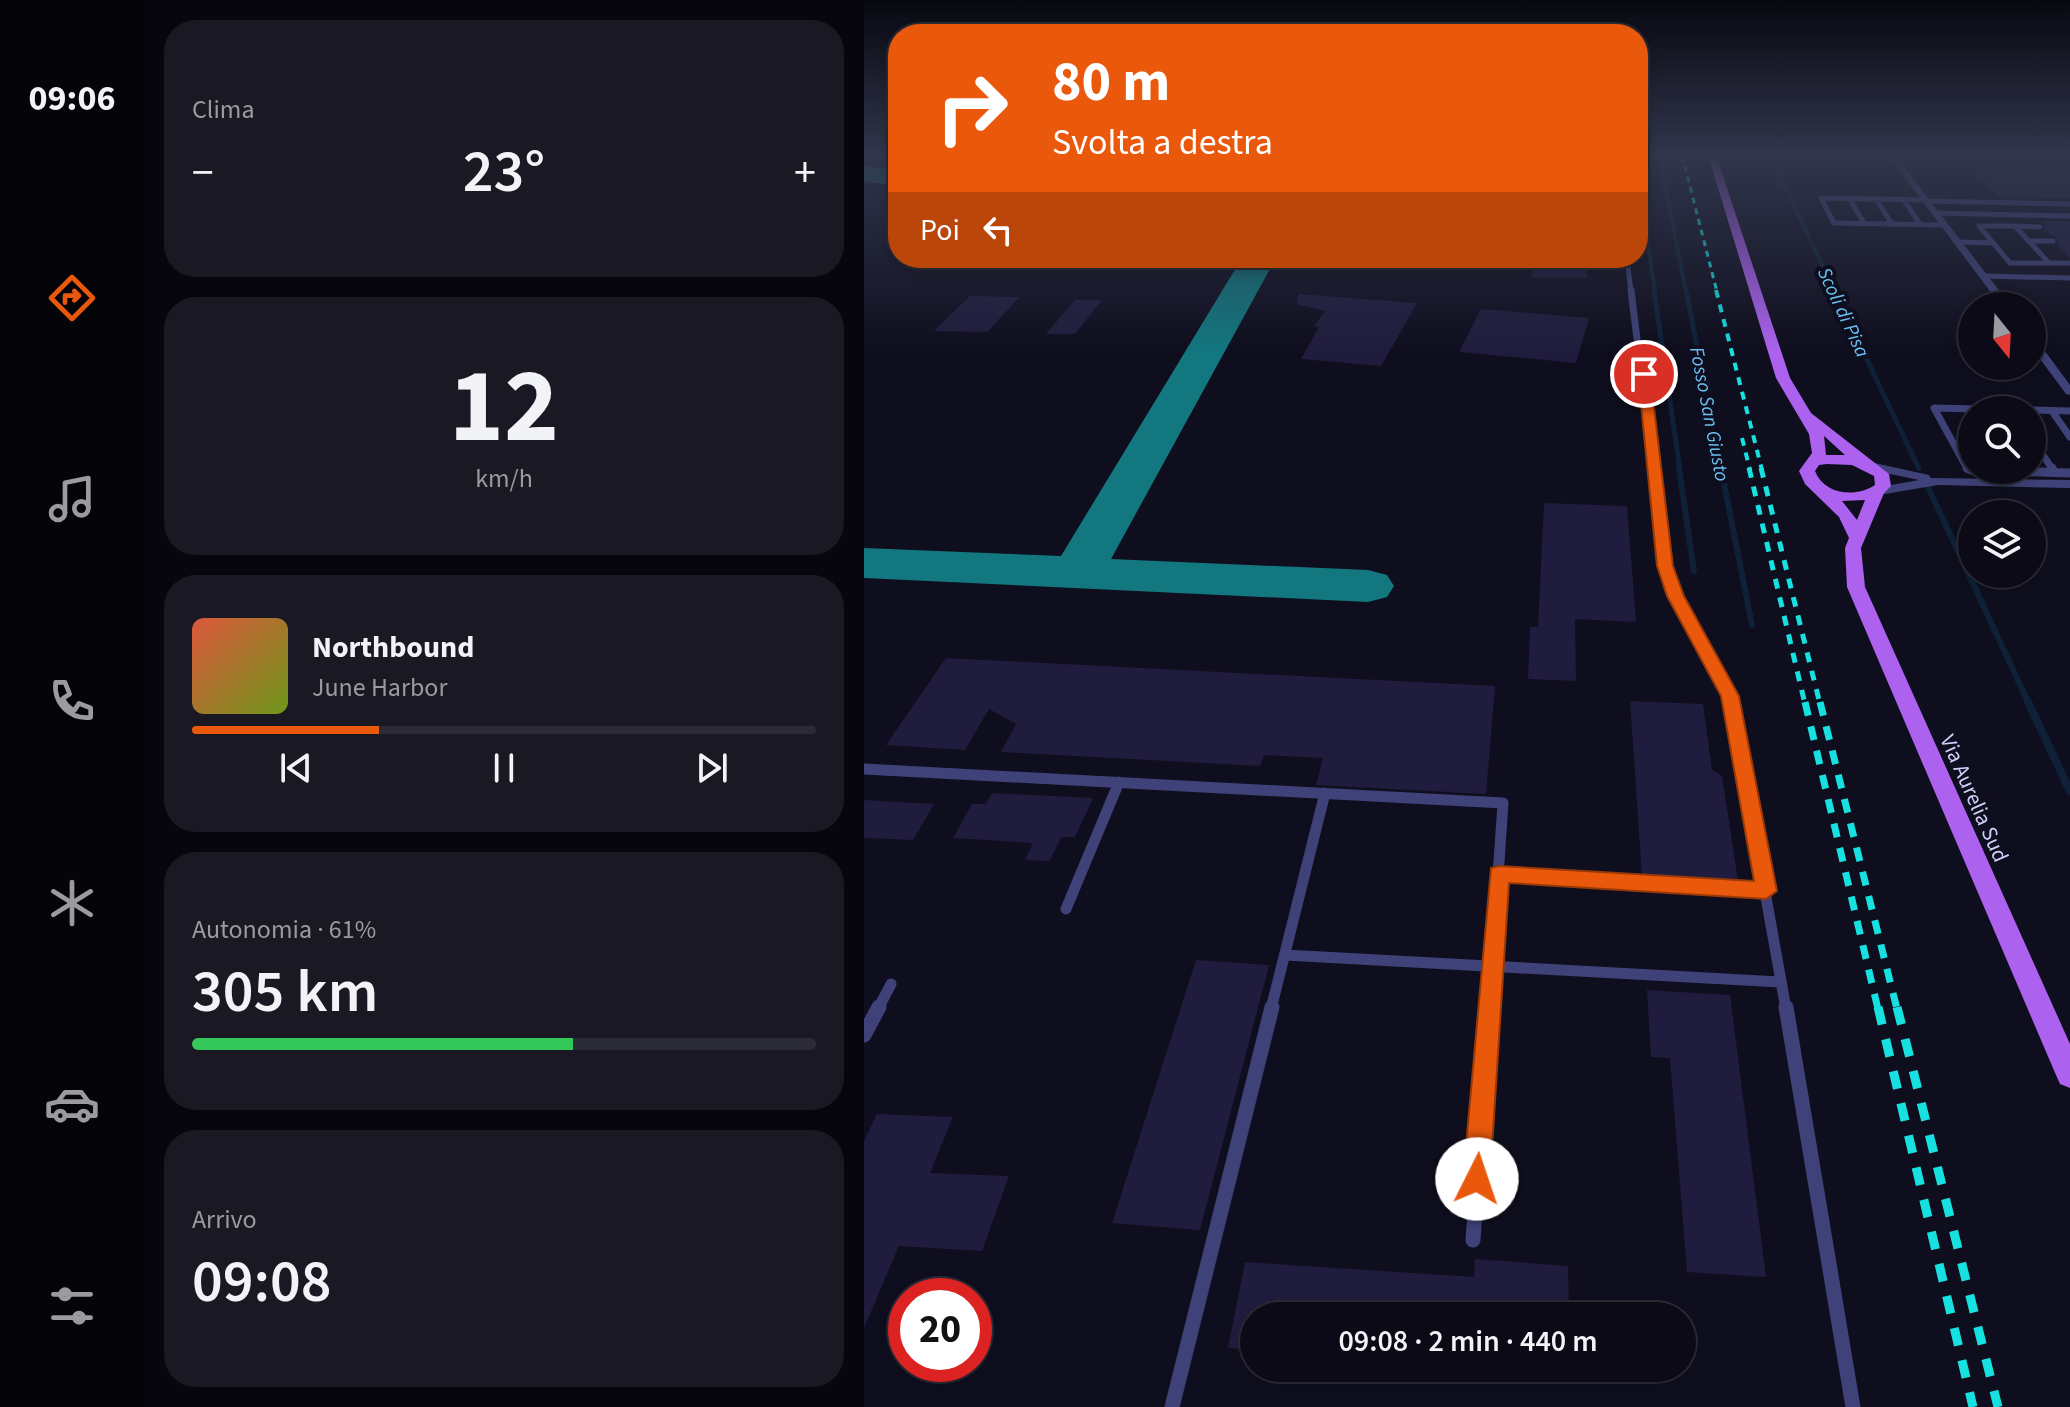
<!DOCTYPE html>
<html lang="it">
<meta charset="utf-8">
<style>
:root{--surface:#0b0a16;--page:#191823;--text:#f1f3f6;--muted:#9a9aa1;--line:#2b2b35;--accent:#ea580c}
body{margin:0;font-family:"Source Sans 3",sans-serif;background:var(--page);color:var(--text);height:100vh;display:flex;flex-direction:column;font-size:30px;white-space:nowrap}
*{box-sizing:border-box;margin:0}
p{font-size:26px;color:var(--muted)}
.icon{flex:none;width:44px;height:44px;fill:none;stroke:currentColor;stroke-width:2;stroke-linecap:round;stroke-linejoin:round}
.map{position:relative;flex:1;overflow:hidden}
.details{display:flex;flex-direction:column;gap:20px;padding:20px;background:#06060c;width:720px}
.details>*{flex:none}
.hud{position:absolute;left:24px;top:24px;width:760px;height:244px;border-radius:32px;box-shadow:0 4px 12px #0003,0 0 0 2px var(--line);background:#ea580c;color:#fff;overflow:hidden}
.needle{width:52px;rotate:162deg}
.buttons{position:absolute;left:1094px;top:292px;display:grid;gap:16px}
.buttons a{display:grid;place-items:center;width:88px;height:88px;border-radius:50%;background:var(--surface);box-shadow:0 4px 12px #0003,0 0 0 2px var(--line);font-size:40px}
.speed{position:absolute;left:24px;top:1278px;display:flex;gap:16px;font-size:40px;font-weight:700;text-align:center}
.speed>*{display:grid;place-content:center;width:104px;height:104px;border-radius:50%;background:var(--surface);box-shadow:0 4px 12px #0003,0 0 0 2px var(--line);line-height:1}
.speed .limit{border:12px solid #d22;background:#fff;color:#111}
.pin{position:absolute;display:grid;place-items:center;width:68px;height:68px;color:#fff;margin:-34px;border:4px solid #fff;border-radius:50%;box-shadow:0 2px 8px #0007}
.me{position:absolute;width:88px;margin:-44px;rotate:4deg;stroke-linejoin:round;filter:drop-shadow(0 0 6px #0008)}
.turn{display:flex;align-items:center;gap:28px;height:168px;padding:0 32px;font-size:36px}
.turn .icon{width:104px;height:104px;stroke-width:2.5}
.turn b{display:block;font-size:56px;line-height:68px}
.then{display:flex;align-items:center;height:76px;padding:0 32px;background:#0003;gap:16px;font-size:30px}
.big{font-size:60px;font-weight:600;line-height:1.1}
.details .widget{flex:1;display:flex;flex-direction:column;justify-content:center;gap:12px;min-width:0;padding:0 28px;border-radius:32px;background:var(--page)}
.details .dial{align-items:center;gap:0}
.dial b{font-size:104px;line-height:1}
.song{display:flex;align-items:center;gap:24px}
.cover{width:96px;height:96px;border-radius:12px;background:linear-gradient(135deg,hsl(10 70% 55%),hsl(80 70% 35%))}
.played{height:8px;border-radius:4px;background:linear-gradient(90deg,var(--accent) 30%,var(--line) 30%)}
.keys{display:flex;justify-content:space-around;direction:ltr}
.heat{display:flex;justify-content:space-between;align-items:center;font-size:44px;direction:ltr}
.charge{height:12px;border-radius:6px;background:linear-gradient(90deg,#34c759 61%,var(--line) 0)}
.trip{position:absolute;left:376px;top:1302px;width:456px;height:80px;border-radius:40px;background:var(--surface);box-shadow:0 4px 12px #0003,0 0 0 2px var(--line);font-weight:600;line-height:80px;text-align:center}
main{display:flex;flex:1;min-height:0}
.dock{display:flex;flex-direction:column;width:144px;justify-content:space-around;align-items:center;background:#040409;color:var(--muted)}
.dock .icon{width:56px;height:56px}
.dock .on{color:var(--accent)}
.dock b{font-size:36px;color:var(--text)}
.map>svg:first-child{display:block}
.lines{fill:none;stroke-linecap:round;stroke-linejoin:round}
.stream-far3{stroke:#0e2138;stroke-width:4}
.stream-far2{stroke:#0e2138;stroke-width:5}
.stream-far1{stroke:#0e2138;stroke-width:6}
.stream{stroke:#0e2138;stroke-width:8}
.taxiway{fill:#12777f;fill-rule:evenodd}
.building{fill:#201c3d}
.service-far4{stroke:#3e4278;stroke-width:5}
.service-far3{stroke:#3e4278;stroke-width:7}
.service-far2{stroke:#3e4278;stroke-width:9}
.service-far1{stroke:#3e4278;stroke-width:11}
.service{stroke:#3e4278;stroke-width:15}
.tertiary{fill:#3e4278;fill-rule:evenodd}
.primary{fill:#ac62ef;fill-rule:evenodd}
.rail-far4{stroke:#16e0e0;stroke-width:3;stroke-dasharray:6 5;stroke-linecap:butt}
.rail-far3{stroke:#16e0e0;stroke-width:4;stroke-dasharray:8 7;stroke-linecap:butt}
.rail-far2{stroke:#16e0e0;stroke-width:5;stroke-dasharray:10 9;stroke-linecap:butt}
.rail-far1{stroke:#16e0e0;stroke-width:7;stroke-dasharray:14 11;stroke-linecap:butt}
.rail{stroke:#16e0e0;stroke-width:9;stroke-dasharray:18 15;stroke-linecap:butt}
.route{fill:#ea580c;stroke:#983908;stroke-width:2}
.labels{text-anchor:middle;stroke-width:8;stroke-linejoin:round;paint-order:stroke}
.far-water-label{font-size:20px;font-style:italic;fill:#68bff0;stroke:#0f0e1e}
.street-label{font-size:22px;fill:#d0d0fa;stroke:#0f0e1e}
</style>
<main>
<nav class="dock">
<b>09:06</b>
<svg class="icon on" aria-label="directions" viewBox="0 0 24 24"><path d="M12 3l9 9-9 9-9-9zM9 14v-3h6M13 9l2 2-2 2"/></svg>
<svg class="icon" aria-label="music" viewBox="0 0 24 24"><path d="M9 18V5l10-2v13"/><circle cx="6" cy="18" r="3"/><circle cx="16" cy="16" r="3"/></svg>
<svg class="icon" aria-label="phone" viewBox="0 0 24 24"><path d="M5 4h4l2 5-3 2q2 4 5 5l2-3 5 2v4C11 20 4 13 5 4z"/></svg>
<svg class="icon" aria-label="climate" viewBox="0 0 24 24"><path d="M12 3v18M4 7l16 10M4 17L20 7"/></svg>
<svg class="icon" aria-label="car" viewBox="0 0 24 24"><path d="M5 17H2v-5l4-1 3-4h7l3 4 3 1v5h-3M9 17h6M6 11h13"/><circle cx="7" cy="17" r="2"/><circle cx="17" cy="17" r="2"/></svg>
<svg class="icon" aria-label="filters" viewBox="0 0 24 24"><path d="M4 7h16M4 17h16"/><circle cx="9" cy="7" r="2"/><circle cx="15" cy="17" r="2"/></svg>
</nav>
<section class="details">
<div class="widget"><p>Clima</p>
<div class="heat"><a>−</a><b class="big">23°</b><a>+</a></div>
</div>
<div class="widget dial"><b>12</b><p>km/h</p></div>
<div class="widget">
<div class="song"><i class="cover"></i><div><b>Northbound</b><p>June Harbor</p></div></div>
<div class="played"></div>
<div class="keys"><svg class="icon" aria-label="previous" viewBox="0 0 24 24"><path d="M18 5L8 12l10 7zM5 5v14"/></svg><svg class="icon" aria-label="pause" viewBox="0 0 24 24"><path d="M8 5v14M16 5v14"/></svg><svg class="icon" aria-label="next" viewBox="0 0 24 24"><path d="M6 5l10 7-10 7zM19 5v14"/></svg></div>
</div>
<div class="widget"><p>Autonomia · 61%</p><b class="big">305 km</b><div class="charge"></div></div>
<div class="widget"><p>Arrivo</p><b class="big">09:08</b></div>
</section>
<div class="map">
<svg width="1206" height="1407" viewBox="0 0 1206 1407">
<rect width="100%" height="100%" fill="#0f0e1e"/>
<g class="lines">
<!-- stream-far3 -->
<path class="stream-far3" d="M795,155L822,292
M906,155L971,292
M774,175L791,292"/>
<!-- stream-far2 -->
<path class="stream-far2" d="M790,290L816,470
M822,290L857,470
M970,290L1055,469"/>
<!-- stream-far1 -->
<path class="stream-far1" d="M815,468L830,571
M857,468L888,625
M1064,487L1165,704"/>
<!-- stream -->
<path class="stream" d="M1164,702L1206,791"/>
<!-- taxiway -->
<path class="taxiway" d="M0,165L34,170V186L0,181Z
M378,258H412L247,559L504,570L523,575L530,586L523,597L504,602L0,578V548L197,556Z"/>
</g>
<!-- building -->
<path class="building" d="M1097,156L1206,158V198L1134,197Z
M1170,221H1206V258L1193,245V238L1180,231V223Z
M669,258H722L723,278L668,277Z
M434,294L553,303L517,366L437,359L455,327L450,326L461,311L433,304Z
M106,296L156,297L123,332L70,331Z
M211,300H238L211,334H182Z
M617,309L725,318L712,363L595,352Z
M680,503L763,506L772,622L711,619L712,681L664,679L666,627H674Z
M82,658L631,686L622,794L452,785L459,758L400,755L396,766L137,752L152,724L125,709L101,750L22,745Z
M766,701L839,704L848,770L858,776L874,881L778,875Z
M128,793L229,798L211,837H197L186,861L161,860L169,843L89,838L108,804H122Z
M0,800L70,804L49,840L0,838Z
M332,960L405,965L336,1230L248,1223Z
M783,990L866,995L902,1277L823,1272L806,1058L787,1057Z
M13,1114L89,1117L66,1173L145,1176L118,1251L35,1246L0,1328V1141Z
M611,1259L704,1266L705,1316H390V1350L364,1348L381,1262L610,1277Z"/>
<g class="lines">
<!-- service-far4 -->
<path class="service-far4" d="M985,198L1000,223
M1012,199L1028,224
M1039,199L1056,224
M1061,200L957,198L970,223L1080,225
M1062,201L1206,204
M1071,213L1206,216
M1115,226H1151L1185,263H1146Z
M1151,226L1176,227
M1164,241H1189
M1094,242L1130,243
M763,258L767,292
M1185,263H1206
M1120,276L1206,278"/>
<!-- service-far3 -->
<path class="service-far3" d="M767,290L789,470
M1168,410L1206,411
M1188,411L1206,437
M1168,439L1189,470
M1108,470H1104L1070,408L1159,410
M1110,470H1119"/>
<!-- service-far2 -->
<path class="service-far2" d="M789,468L801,566L812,596L867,704
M1103,468L1108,470
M1188,468L1190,472
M1110,470L1206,473"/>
<!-- service-far1 -->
<path class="service-far1" d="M867,702L922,1009
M0,769L639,803L625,1009
M635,874L902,891
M202,909L255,782
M421,955L917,982
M14,1009L27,984
M407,1009L461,793"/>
<!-- service -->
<path class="service" d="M922,1007L989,1407
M0,1035L15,1007
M609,1240L625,1007
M308,1407L408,1007"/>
<!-- tertiary -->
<path class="tertiary" d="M1024,155H1031L1147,306H1137Z
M1168,338L1172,339L1206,385V395L1202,394L1168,348Z
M1006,462L1065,475L1067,478L1206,480V488L1074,485L1015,495L1011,494V488L1055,480L1002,469V463Z"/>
<!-- primary -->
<path class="primary" d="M844,155H852L926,378L947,413L1025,474L1027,486L1020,493L997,548L1001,587L1206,1044V1088L1196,1084L1192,1075L983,587L981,548L985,538L975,517L941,484L935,471L948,453L945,434L912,378ZM960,436L981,455H962ZM963,464L988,465L1010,476L1011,485C992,498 960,495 951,471L955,465ZM1001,500L993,520L978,501Z"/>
<!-- rail-far4 -->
<path class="rail-far4" d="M818,155L853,292"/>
<!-- rail-far3 -->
<path class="rail-far3" d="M852,290L898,470
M878,438L886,470"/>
<!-- rail-far2 -->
<path class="rail-far2" d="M885,468L941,704
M897,468L956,704"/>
<!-- rail-far1 -->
<path class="rail-far1" d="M941,702L1014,1009
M956,702L1033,1009"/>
<!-- rail -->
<path class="rail" d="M1014,1007L1109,1407
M1033,1007L1134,1407"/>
</g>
<!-- sky -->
<linearGradient id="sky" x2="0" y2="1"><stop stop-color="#080810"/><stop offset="0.44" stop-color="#31364c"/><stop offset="1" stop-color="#31364c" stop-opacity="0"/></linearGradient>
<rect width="1206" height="352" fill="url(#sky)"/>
<!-- route -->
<path class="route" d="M780,371L786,374L809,566L820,596L875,696L913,891L902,899L645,883L626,1179L622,1188L613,1192L603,1188L599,1179L627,868L635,866L890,881L857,696L803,596L793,566L774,374Z"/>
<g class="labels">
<!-- far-water labels -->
<g class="far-water-label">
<text transform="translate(980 312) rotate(65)" y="7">Scoli di Pisa</text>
<text transform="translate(846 414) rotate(79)" y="7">Fosso San Giusto</text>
</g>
<!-- street labels -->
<g class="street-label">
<text transform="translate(1111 798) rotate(66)" y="8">Via Aurelia Sud</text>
</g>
</g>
</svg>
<div class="buttons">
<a><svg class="needle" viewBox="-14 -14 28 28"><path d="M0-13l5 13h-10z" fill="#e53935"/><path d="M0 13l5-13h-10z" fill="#9a9aa1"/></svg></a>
<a><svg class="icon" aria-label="search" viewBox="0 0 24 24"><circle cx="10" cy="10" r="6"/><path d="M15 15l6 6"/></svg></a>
<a><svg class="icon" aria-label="layers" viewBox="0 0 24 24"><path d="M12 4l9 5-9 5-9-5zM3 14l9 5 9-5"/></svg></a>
</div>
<div class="speed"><div class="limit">20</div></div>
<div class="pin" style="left:780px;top:374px;background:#d93025"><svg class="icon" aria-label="arrive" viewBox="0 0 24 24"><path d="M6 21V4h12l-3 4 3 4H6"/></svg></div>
<svg class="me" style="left:613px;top:1179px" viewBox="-20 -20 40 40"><circle r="19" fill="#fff"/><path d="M0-13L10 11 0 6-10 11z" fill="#ea580c"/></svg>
<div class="trip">09:08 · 2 min · 440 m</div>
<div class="hud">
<div class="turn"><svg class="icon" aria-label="right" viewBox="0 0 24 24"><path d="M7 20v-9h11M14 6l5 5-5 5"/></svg><div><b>80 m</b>Svolta a destra</div></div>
<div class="then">Poi<svg class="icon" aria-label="left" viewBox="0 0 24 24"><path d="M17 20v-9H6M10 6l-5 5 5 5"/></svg></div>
</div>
</div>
</main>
